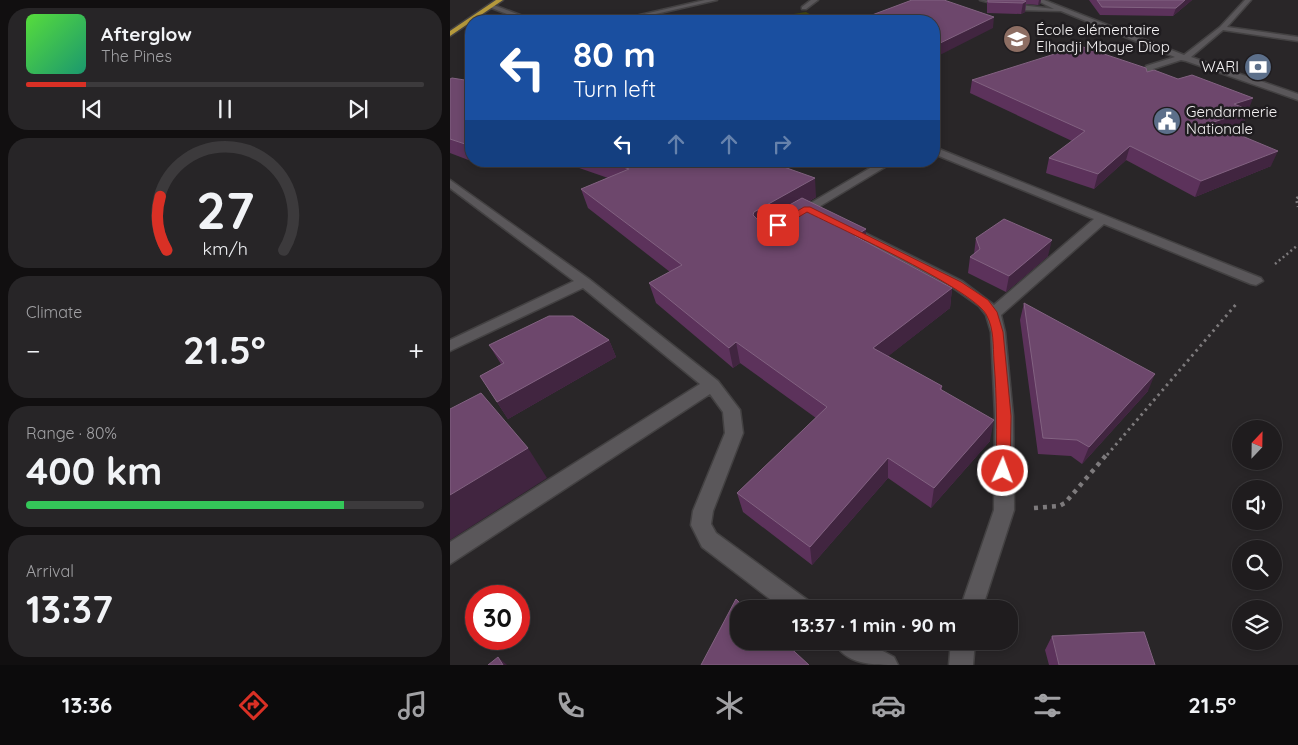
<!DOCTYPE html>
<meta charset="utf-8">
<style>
:root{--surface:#1f1c1e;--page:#272527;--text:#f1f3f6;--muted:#a1a1a4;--line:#3c3a3c;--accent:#d93025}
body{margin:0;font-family:Quicksand,sans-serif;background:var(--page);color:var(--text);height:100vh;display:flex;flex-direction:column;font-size:19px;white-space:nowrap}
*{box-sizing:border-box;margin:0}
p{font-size:16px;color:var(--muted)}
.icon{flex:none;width:28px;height:28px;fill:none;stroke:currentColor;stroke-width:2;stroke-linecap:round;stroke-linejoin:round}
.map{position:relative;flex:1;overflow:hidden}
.panel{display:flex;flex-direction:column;gap:8px;padding:8px;background:#110f10;width:450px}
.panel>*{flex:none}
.guide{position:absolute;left:15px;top:15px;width:475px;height:152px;border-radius:20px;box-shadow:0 2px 8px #0003,0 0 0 1px var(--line);background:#1a4fa0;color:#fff;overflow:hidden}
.needle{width:32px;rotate:22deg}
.tools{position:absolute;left:782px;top:420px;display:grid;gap:10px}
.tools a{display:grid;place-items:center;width:50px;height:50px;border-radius:50%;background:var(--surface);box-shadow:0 2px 8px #0003,0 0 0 1px var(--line);font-size:25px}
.speed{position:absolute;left:15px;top:585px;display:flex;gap:10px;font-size:25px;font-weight:700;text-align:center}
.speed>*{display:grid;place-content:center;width:65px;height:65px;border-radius:50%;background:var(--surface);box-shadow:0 2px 8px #0003,0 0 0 1px var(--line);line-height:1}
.speed .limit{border:8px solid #d22;background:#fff;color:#111}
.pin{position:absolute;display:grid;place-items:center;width:42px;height:42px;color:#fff;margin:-21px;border-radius:10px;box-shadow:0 2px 8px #0006}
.me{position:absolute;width:55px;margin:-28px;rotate:2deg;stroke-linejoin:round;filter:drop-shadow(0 0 4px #0008)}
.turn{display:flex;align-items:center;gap:18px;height:105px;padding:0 25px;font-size:22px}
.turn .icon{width:65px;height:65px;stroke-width:2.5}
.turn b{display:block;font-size:35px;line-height:42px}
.lanes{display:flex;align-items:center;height:48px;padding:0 25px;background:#0003;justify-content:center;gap:25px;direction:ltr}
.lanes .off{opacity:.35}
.big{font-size:38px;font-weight:700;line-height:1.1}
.panel .tile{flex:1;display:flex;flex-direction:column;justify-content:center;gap:8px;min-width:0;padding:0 18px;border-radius:20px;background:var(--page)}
.panel .dial{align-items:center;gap:0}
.dial svg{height:130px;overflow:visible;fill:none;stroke:var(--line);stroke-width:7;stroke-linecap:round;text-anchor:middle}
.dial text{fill:var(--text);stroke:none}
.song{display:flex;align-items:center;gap:15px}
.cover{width:60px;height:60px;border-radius:8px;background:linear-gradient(135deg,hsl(110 70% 55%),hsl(160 70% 35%))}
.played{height:5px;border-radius:2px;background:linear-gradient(90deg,var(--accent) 15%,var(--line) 15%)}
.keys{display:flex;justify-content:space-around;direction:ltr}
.heat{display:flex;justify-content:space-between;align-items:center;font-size:28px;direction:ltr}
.charge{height:8px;border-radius:4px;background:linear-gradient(90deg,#34c759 80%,var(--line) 0)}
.trip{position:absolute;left:280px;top:600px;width:288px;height:50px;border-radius:20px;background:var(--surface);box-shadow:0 2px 8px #0003,0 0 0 1px var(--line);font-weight:700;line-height:50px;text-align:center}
.menu{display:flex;height:80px;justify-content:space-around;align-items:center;background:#0c0b0c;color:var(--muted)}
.menu .icon{width:35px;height:35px}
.menu .current{color:var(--accent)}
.menu b{font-size:22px;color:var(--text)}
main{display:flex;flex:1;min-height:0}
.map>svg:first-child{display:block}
.green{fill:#40440f}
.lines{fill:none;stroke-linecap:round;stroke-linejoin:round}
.minor-casing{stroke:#434142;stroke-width:3}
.highway-casing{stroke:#434142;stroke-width:3}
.path-far2{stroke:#7d7a7c;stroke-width:2.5;stroke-dasharray:2 3;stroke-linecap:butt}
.path-far1{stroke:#7d7a7c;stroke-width:3;stroke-dasharray:2.5 4;stroke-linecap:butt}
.path{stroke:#7d7a7c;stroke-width:4.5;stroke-dasharray:4 5;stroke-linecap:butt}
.minor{fill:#5a575a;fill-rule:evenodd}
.highway{fill:#b5993c;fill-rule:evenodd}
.wall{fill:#5c325b}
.shaded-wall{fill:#412540}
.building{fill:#6d476c;stroke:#826281}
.route{fill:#d93025;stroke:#8d1f18}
.labels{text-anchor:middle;stroke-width:5;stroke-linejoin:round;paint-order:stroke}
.far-poi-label{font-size:15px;fill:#f3f1f2;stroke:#1f1c1f;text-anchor:start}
</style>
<main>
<section class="panel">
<div class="tile">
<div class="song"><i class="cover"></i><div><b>Afterglow</b><p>The Pines</p></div></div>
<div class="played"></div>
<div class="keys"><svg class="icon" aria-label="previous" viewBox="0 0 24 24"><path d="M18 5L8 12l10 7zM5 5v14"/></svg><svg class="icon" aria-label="pause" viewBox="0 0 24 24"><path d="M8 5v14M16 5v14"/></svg><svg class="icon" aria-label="next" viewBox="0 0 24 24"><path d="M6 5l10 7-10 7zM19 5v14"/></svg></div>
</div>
<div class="tile dial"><svg viewBox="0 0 100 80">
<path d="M14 69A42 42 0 1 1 86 69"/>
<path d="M14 69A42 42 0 0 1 10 36" stroke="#d93025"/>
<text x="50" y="56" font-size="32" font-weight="700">27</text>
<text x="50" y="72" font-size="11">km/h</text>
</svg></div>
<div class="tile"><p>Climate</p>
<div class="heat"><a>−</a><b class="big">21.5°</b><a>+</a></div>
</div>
<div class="tile"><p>Range · 80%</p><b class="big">400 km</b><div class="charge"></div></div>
<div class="tile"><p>Arrival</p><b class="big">13:37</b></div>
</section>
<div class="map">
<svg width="848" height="665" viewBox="0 0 848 665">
<rect width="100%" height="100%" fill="#292628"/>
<!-- green -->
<path class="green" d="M356,12L372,21H300Z"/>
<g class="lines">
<!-- minor casing -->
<g class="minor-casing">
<path id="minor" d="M255,0H267L175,21H164Z
M361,0H368L356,9H352V7Z
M530,0L604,9L586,0H594L734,55L770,27L795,0H801L777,27L848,37V41L773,30L741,57L848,94V100L736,61L731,60L703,69L701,81L694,83L696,66L725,57L611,11L568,10Z
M41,4L83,20L84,21H75L39,7Z
M484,147L811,278L813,281L806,285L801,284L654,224L551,315L555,332L563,416L564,510L532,609H510L544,510L545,416L541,332L536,315L529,306L502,287L393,230L399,226L403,227L512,281L544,305L644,219L484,154Z
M321,161H335L324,168H316V164Z
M432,161H445L352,217H344L342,214Z
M0,180L139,279L268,381L290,410L293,433L263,511L261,524L266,533L359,601L362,609H333L252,547L241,525L243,511L275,433L273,412L260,394L0,564V542L250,384L133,288L0,351V340L124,281L0,188Z
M384,641H414L444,657L448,665C423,665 395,665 384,641Z
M501,641H525L523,665H499Z"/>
</g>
<!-- highway casing -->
<g class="highway-casing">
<path id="highway" d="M46,0H53L0,36V31Z"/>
</g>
<!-- path-far2 -->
<path class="path-far2" d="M848,197L846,199L848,207
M825,264L848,245"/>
<!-- path-far1 -->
<path class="path-far1" d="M657,455L788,302"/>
<!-- path -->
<path class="path" d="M584,508L609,506L615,503L658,453"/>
<!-- minor -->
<use href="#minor" class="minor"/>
<!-- highway -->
<use href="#highway" class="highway"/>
</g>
<!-- wall -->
<path class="wall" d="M537,0H591L590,4L588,5L576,4L575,12L571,14L537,13Z
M639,0H742L723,16L650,15Z
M697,72L799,110L793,124L777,129L821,166L745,197L676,160L644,189L596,173L599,158L622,141L520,93L522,80Z
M0,79L21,81V161L0,153Z
M109,161H317L366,197L358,202L416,229V242L502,288L500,308L438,356L492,386V390L540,441L481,508L438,478L362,565L293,512L287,493L366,418L290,363L283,368L206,303L199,283L220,272L138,208L131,189L158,178Z
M526,238L598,256L556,292L518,273L520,257L524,254Z
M574,303L698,391L632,464L621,456L588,454L570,320Z
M159,340L166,357L58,419L30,376L51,364L39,345Z
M602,636L705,665H599L595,650Z"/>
<!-- shaded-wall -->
<path class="shaded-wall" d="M589,0H591L590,4L588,5Z
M735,0H742L723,16L726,8Z
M576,1L575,12L571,14L573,3Z
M544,17L543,28L484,58V46Z
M803,98L793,124L755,137L761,123L784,104Z
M21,144V152L18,145Z
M680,146L676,160L644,189L648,174Z
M828,151L821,166L745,197L751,181Z
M365,178L366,197L307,231L303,215L304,212Z
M416,229V248L405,236Z
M602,240L598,256L556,292L559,276Z
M502,288L500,308L423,368V348Z
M159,340L166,357L58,419L47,402Z
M286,342L290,363L283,368L279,348Z
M705,374L698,391L632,464L639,447Z
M544,420L540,441L481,508L484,488Z
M78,448L97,478L0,540V495Z
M438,458V478L362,565L360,547Z
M48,657L57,665H53Z"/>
<!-- building -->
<path class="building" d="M462,0H494L544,17L484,46V21H406Z
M538,0H570L576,1L573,3L538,2Z
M647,0H735L726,8L652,7Z
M630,46L696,68L697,72L704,70L728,79L742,75L803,98L784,104L799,110L761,123L828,151L751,181L680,146L648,174L599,158L635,131L522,80Z
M2,78L21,81V144L18,145L0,139V79Z
M156,161H317L365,178L304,212L303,215L307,219L316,218L352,198L416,229L405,236L502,288L423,348L492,386L490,389L544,420L484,488L438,458L360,547L287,493L377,407L286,342L279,348L199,283L232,265L131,189L179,169Z
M554,219L602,240L559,276L520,257L530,249L526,238Z
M574,303L705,374L639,447L627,440L593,438Z
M99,316H123L159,340L47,402L30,376L54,363L39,345Z
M31,393L78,448L0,495V409Z
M286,599L296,609H289V641H333L359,665H251Z
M694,632L705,665H609L602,636Z
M48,657L53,665H38Z"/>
<!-- route -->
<path class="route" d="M354,207H360L511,282L538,300L547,312L553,332L561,416L560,471L558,475L553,477L548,475L546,471C547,434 547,398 544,361C543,346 544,329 537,316C527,291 389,228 357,212L332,227L324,225Z"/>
<!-- icons -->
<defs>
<g id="school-disc" transform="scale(1.4375)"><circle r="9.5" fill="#8d6e63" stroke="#1f1c1f"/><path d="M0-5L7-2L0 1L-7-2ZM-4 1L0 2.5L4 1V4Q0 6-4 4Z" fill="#fff"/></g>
<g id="bank-disc" transform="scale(1.4375)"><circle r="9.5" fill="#5c6f8a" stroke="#1f1c1f"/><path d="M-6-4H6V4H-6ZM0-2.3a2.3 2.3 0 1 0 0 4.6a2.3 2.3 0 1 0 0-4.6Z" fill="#fff"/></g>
<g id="civic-disc" transform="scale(1.4375)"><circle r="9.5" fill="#5c6f8a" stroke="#1f1c1f"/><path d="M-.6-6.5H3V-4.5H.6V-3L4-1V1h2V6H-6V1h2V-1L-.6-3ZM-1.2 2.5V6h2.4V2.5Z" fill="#fff"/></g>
</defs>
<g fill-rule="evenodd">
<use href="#school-disc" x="567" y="39"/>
<use href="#bank-disc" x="808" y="67"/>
<use href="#civic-disc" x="717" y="121"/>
</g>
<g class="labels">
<!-- far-poi labels -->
<g class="far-poi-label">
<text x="586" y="35">École elémentaire<tspan x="586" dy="17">Elhadji Mbaye Diop</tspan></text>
<text x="789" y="72" text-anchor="end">WARI</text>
<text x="736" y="117">Gendarmerie<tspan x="736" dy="17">Nationale</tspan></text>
</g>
</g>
</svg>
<div class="tools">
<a><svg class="needle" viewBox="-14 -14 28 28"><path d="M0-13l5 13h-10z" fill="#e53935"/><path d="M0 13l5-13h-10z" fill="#a1a1a4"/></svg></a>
<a><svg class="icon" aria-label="sound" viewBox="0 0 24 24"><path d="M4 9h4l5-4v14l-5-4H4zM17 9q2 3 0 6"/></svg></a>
<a><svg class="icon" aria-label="search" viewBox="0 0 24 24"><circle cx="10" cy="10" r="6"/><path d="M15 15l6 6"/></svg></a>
<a><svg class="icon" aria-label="layers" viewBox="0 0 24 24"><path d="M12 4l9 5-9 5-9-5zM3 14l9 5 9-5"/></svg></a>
</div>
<div class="speed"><div class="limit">30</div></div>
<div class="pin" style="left:328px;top:225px;background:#d93025"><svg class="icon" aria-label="arrive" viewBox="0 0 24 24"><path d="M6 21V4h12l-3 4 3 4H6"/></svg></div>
<svg class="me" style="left:553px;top:471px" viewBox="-20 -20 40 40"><circle r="17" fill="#d93025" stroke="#fff" stroke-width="3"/><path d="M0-11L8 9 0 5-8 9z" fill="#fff"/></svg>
<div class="trip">13:37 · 1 min · 90 m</div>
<div class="guide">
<div class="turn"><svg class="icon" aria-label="left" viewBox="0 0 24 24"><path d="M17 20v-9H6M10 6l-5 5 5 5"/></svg><div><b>80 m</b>Turn left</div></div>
<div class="lanes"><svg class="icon" aria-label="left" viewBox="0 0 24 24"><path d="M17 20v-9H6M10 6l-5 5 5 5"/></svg><svg class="icon off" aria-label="ahead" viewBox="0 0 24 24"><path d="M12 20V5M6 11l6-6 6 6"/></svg><svg class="icon off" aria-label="ahead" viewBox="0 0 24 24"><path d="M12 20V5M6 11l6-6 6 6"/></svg><svg class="icon off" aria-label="right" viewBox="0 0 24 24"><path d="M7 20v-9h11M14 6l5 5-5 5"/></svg></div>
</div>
</div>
</main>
<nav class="menu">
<b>13:36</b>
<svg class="icon current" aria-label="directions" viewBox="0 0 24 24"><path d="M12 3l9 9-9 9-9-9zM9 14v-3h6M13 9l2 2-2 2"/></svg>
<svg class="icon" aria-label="music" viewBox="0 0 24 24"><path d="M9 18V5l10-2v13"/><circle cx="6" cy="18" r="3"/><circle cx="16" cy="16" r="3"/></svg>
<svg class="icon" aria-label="phone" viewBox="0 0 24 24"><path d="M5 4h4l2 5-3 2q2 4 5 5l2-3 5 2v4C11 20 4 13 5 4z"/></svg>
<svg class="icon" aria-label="climate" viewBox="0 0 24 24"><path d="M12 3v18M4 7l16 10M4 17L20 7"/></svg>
<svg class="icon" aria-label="car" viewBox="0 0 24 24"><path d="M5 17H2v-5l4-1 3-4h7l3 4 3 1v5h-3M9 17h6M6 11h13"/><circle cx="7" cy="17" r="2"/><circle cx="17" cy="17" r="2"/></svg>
<svg class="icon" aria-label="filters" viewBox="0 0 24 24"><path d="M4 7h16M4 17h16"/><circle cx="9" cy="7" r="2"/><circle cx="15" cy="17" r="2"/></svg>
<b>21.5°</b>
</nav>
